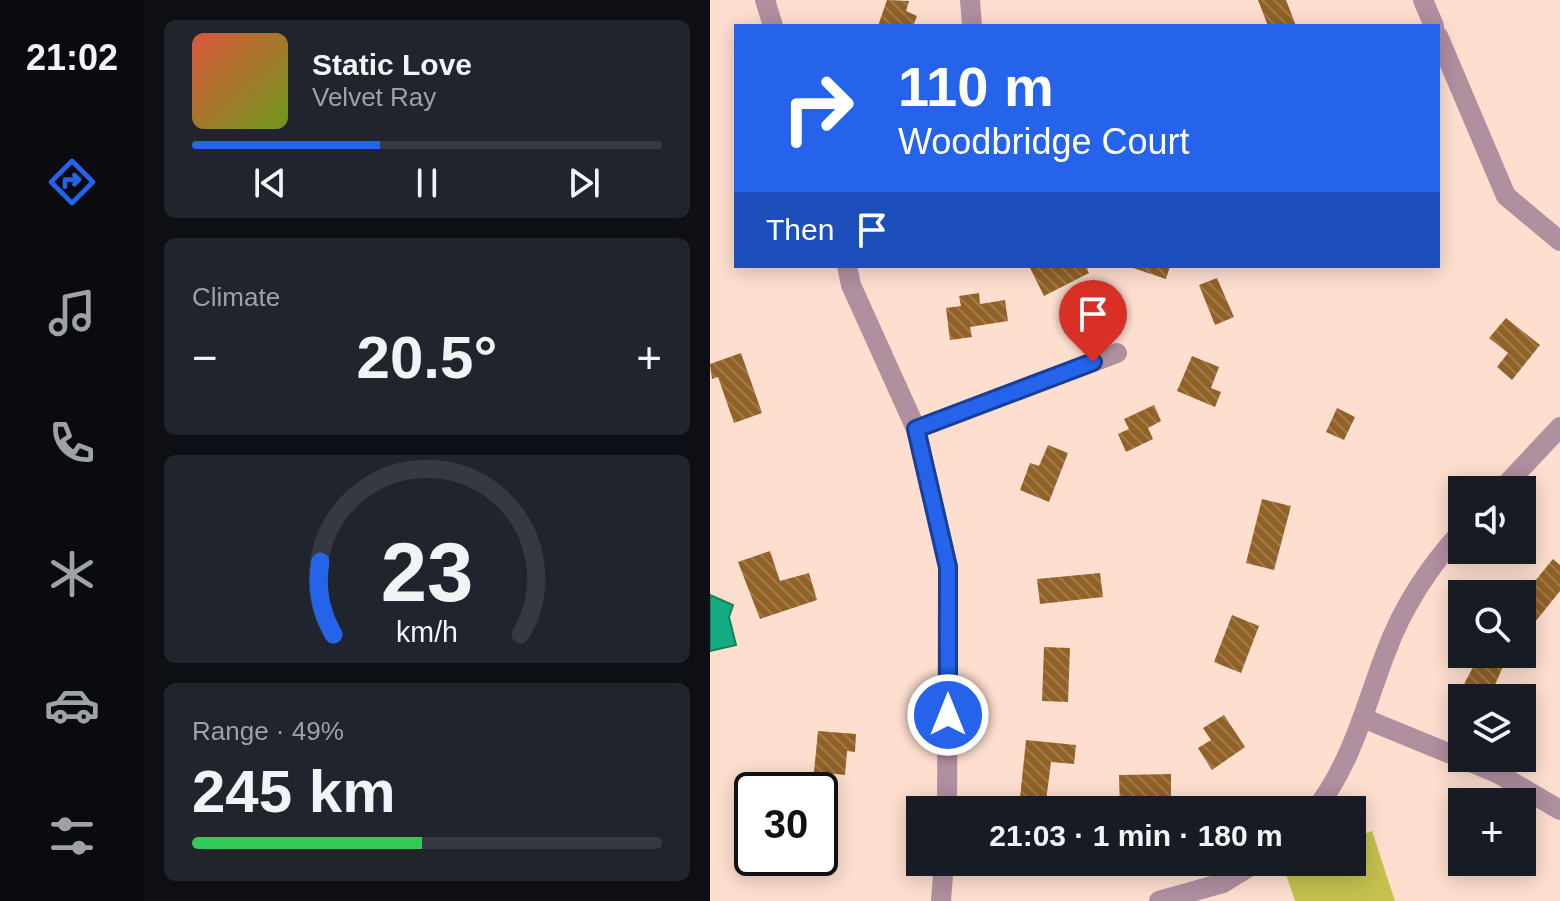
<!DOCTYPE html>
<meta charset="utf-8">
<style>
:root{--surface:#171b24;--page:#20242c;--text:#f1f3f6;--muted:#9ea1a6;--line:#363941;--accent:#2563eb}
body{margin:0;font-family:Arial,sans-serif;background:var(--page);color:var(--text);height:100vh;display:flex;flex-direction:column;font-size:30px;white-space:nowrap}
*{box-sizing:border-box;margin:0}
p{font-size:26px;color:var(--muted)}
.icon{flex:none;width:44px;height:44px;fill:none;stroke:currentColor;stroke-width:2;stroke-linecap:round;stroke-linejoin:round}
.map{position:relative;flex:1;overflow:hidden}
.drawer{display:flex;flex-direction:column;gap:20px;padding:20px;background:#0d0f14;width:566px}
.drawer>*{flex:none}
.top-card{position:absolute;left:24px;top:24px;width:706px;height:244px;border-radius:0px;box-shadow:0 4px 20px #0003;background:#2563eb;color:#fff;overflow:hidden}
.controls{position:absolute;left:738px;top:476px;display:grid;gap:16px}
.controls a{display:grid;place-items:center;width:88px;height:88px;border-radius:0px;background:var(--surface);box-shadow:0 4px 20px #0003;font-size:40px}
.speed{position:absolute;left:24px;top:772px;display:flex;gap:16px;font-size:40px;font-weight:700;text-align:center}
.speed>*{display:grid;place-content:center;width:104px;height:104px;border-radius:50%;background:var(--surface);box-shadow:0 4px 20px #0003;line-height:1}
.speed .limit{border:4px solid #111;border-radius:12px;background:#fff;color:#111}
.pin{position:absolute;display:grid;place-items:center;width:68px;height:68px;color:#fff;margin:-82px -34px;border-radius:50% 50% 50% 0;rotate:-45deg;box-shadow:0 0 8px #0007}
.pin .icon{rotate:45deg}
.me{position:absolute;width:88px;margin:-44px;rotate:0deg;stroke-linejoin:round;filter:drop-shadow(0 0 6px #0008)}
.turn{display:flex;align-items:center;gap:28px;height:168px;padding:0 32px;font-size:36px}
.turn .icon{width:104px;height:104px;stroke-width:2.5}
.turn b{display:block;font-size:56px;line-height:68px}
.then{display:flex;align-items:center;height:76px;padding:0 32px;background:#0003;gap:16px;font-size:30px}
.big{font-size:60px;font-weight:700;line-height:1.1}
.drawer .card{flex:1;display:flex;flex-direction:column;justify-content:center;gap:12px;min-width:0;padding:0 28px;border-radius:12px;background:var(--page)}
.drawer .dial{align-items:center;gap:0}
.dial svg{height:208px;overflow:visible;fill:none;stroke:var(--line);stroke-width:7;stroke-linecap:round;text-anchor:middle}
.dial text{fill:var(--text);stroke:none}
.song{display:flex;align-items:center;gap:24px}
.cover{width:96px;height:96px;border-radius:12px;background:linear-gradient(135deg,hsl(10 70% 55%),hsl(80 70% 35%))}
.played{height:8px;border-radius:4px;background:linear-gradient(90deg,var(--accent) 40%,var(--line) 40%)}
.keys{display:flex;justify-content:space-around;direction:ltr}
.heat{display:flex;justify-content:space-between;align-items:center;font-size:44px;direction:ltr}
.charge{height:12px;border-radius:6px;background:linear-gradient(90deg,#34c759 49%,var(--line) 0)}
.trip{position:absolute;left:196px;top:796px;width:460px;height:80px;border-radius:0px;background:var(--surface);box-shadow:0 4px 20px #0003;font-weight:700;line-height:80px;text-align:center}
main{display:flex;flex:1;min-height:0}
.dock{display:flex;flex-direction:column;width:144px;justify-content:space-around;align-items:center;background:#090b0e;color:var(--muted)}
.dock .icon{width:56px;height:56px}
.dock .selected{color:var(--accent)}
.dock b{font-size:36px;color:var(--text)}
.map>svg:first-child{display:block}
.park{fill:#c4c150}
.water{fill:#14ac83;stroke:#1b7e5d;stroke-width:2}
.building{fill:url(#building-back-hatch)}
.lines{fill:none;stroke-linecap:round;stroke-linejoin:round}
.minor{stroke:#b08f9f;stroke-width:20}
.route-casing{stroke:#184099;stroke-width:20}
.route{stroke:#2563eb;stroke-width:14}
</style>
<main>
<nav class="dock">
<b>21:02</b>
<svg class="icon selected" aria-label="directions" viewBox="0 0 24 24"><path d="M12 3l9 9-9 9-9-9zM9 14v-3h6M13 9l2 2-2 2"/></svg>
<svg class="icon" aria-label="music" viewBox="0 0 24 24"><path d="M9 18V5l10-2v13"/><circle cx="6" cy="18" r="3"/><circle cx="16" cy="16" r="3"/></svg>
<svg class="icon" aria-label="phone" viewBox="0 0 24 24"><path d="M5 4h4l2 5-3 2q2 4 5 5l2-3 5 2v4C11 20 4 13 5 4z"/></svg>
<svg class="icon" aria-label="climate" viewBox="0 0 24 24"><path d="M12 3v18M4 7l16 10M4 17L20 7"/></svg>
<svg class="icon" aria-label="car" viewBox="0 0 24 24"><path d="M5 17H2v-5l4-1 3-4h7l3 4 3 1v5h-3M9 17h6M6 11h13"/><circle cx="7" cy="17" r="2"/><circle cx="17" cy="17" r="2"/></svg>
<svg class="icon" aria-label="filters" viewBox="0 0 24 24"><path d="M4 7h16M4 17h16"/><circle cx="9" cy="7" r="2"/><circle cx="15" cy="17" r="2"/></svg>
</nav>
<section class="drawer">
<div class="card">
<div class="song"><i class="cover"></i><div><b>Static Love</b><p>Velvet Ray</p></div></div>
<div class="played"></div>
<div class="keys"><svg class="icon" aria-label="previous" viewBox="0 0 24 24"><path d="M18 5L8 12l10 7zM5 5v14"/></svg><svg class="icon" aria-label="pause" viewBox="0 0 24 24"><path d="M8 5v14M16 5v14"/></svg><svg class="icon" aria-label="next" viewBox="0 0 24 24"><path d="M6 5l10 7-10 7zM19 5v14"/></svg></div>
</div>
<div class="card"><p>Climate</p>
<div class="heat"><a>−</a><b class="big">20.5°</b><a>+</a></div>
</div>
<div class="card dial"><svg viewBox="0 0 100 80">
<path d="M14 69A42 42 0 1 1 86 69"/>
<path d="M14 69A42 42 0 0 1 9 41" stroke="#2563eb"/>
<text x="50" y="56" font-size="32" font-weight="700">23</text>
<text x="50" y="72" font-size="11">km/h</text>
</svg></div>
<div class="card"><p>Range · 49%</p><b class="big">245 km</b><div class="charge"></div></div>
</section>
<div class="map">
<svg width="850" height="901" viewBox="0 0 850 901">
<defs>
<pattern id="building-back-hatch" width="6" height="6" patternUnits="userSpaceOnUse" patternTransform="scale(2)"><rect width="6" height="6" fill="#926125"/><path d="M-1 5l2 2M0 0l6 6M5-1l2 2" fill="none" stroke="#a07b50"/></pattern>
</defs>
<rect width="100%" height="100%" fill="#fddecf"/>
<!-- park -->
<path class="park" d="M662,831L685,901H585L572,862H642V838Z"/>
<!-- water -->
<path class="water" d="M0,595L23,605L19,617L26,645L0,651Z"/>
<!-- building -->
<path class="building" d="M177,0L199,1L196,11L207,16L203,26H168Z
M548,0H576L586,26H558Z
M319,266H376L379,273L334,296Z
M417,266H460L456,279Z
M507,278L524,317L505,325L489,285Z
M269,293L270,304L295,300L298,321L260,327L262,337L240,340L236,308L251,306L249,296Z
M796,318L830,345L802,380L787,367L798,353L779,338Z
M31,353L52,413L24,423L8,377L2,379L0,364Z
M482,356L509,367L501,388L511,392L505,407L467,391Z
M444,405L451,421L438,428L443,439L416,452L408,434L419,429L414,419Z
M627,408L645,417L634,440L616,432Z
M338,445L358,453L339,502L310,490L320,463L329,466Z
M552,499L581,506L564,570L536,563Z
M60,551L70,581L99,573L107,600L50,619L28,562Z
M843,559L850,565V591L825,622L812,612V597Z
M390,573L393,597L330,604L327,579Z
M522,615L549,626L531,673L504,662Z
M334,647L360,648L358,702L332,701Z
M770,654L798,655L781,694L789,698H752V707L744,703Z
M514,715L535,747L502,770L488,748L501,740L493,728Z
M108,731L146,734L145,752L137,751L135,775L104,772Z
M316,740L366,745L364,764L341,762L336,801L310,798Z
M461,774V800L430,801L431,810H410L409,775Z"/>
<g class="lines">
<!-- minor -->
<path class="minor" d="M55,0L63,26
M260,0L262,26
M713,0L724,26
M728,36L796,196L850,241
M137,266L141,285L206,429L238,567L237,810
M206,429L407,353
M791,490L850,427
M653,718L787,773L850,810
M605,810C642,763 655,706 676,652C692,608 720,565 752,531
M231,901L234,862
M449,901L513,883L547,862"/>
</g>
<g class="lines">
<!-- route casing -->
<g class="route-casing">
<path id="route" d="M238,715V567L206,429L383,362"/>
</g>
<!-- route -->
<use href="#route" class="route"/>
</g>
</svg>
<div class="controls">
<a><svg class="icon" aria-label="sound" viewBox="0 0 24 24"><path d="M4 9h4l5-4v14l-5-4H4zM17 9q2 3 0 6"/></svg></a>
<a><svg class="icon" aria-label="search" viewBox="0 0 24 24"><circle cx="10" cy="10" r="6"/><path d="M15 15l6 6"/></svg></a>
<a><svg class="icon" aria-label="layers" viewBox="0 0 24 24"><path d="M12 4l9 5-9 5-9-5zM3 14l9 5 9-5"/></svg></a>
<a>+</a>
</div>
<div class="speed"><div class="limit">30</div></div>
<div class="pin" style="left:383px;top:362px;background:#d93025"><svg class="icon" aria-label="arrive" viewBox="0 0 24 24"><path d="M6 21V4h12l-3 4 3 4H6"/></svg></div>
<svg class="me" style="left:238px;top:715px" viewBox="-20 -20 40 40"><circle r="17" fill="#2563eb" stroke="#fff" stroke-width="3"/><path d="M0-11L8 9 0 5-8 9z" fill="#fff"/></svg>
<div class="trip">21:03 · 1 min · 180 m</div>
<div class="top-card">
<div class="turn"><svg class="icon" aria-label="right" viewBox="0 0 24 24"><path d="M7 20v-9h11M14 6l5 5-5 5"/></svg><div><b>110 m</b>Woodbridge Court</div></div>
<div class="then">Then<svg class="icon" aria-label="arrive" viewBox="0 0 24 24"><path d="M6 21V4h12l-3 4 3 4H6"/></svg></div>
</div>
</div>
</main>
